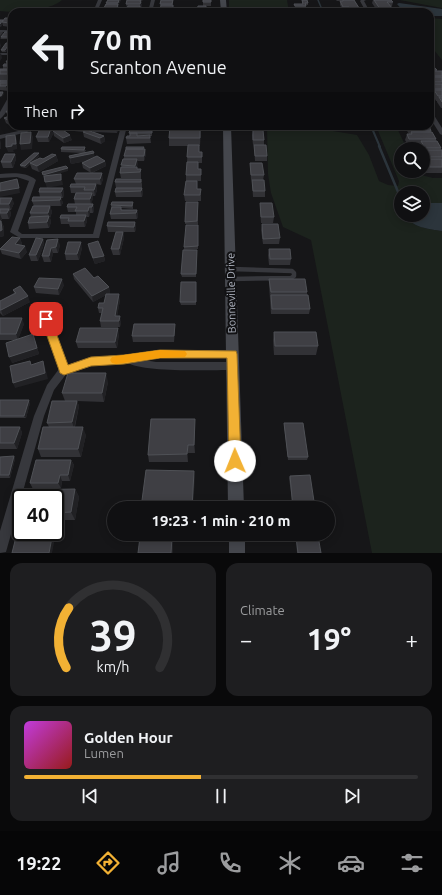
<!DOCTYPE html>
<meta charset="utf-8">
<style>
:root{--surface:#101012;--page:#1e1e20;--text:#f1f3f6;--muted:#9c9d9f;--line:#303032;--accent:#f2b134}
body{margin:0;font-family:Ubuntu,sans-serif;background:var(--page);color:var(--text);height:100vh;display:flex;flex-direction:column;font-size:15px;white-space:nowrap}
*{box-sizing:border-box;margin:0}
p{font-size:13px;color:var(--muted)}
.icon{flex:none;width:22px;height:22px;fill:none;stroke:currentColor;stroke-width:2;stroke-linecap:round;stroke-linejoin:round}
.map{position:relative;height:553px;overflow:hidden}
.panel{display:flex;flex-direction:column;gap:10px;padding:10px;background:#09090a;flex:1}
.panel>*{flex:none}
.banner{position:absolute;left:8px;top:8px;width:426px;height:122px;border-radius:12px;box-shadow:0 2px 10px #0003,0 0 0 1px var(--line);background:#101012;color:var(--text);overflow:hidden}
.controls{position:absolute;left:394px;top:142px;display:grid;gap:8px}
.controls a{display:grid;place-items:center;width:36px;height:36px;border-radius:50%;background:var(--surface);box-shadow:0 2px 10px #0003,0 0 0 1px var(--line);font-size:20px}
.speed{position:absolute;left:12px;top:489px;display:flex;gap:8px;font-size:20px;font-weight:700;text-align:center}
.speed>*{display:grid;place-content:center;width:52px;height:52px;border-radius:50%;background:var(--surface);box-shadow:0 2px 10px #0003,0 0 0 1px var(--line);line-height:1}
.speed .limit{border:2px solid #111;border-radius:6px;background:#fff;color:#111}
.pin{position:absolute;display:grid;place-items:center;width:34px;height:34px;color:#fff;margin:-17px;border-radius:8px;box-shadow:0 2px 6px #0006}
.me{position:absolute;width:44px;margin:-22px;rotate:359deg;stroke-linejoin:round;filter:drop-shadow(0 0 3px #0008)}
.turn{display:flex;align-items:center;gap:14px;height:84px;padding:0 16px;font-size:18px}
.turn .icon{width:52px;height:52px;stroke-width:2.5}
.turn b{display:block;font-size:28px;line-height:34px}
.then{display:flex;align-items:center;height:38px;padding:0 16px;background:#0003;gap:8px;font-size:15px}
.big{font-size:30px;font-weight:700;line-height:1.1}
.panel .widget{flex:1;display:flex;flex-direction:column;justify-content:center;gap:6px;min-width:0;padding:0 14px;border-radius:12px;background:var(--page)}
.panel .dial{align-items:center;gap:0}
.dial svg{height:104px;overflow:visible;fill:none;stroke:var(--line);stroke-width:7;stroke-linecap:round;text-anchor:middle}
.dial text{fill:var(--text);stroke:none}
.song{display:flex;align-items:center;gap:12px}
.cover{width:48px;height:48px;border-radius:6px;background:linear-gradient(135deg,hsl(290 70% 55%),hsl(0 70% 35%))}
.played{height:4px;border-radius:2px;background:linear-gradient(90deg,var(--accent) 45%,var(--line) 45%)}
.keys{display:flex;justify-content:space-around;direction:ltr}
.heat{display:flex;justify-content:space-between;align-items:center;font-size:22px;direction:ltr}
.panel .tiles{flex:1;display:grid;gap:10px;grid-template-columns:1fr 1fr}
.widget:last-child{grid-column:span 2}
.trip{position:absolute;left:107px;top:501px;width:228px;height:40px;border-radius:20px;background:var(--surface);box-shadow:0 2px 10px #0003,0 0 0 1px var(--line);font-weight:700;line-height:40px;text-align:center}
.tabs{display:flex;height:64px;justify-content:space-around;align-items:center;background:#060607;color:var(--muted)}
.tabs .icon{width:28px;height:28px}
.tabs .on{color:var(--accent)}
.tabs b{font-size:18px;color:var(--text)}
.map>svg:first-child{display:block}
.green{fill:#1c231d}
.water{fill:#2c353c}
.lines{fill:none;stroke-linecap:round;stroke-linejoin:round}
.stream-far2{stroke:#2c353c;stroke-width:1.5}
.stream-far1{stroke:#2c353c;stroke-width:2}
.stream{stroke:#2c353c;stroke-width:2.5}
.lane{stroke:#37383d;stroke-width:4.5}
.street{fill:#37383d;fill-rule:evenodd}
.secondary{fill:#45474d;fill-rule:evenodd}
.wall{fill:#323236}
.shaded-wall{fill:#212124}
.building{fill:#3f3f44;stroke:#4f5156}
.route{fill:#f2b134;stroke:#9d7322}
.slow{fill:#f59e0b}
.labels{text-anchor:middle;stroke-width:4;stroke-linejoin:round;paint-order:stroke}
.street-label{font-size:11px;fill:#a8adb8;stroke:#111113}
</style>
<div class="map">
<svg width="442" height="553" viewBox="0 0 442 553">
<rect width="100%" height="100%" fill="#161618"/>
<!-- green -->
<path class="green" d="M0,0H62C50,11 15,13 0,11Z
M229,0H287L289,12L233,10L229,8Z
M398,0H442V8L400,0Z
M430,18L442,19V60L430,45Z
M267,126H289L297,130L321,129L357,135L369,155L379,181L388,185L398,186L399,181L376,126H396L407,149H401V171H419L421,175L433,178H442V203H423V193H401V215H406C411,228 430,229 442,231V553H372L311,240L283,227L271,193L268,174Z"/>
<!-- water -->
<path class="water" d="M399,3L442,9V16H430V12H404L397,4Z
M423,203H442V231C430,229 411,228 406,215H423Z"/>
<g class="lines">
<!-- stream-far2 -->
<path class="stream-far2" d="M318,0L323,12"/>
<!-- stream-far1 -->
<path class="stream-far1" d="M371,126L380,147"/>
<!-- stream -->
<path class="stream" d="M379,146L401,199"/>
<!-- lane -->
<path class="lane" d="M231,269L292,271L294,273V276L291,278L231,279"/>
<!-- street -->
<path class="street" d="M98,0H102L97,12H93Z
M151,0H155L152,12H148Z
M361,0H366L364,1L370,12H366L360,1Z
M223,10L238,11L240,12H222Z
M0,30H12V32H0Z
M0,53H12V55H0Z
M12,94C12,102 7,114 0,119V112L9,96Z
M430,111L432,112L442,128V135L440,134L430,118Z
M32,126H40L27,132L0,139V135L23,130Z
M121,126H127L99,238H20L10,232L29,181L17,177L0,178V174C12,173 27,172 36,180L18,231L22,234H93Z
M46,316L49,317L50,319L67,365L91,357L124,355L160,350H232L235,351L237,354L235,357L232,358H160L144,360L156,362H232L235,363L237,366L235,369L232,370C212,370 140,373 127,362L91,365L67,373L54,390L44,416L6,552L0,553V531L34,416L47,385L59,369L42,319L43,317Z"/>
<!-- secondary -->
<path class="secondary" d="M220,0H226L227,12H221Z
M223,126H231L244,508H228Z
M229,534H245V553H229Z"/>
</g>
<!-- wall -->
<path class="wall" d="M121,0L118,5V8H119V12H104L103,10L106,4V3Z
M161,0H175H173V5L174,12H160L161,6L160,4Z
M192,0H211V6H206V12H198V6H203V0Z
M302,0L308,3V5H306V8H295L294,4H302Z
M336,0H354L361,11V12H348V11H343L340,5V1H337Z
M373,0H391L393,2L392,6H391L393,9V11L394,12H378L372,3Z
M141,3L142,6L141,8H140L139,12L127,8L126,4Z
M12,18V27L11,25L10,27L3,26V24L0,27V20H3Z
M0,32H3V34L12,32V40H11L10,38L9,39H1V38L0,39Z
M12,44V52H10L9,48L6,52H2L1,50L11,45Z
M430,54L433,59L432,62L434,65V66L437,70V71H442V109V108H441L437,102V101H436L433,95V94H432L430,91Z
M12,59V69H3V66L6,64V62Z
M0,69H12V79H0Z
M0,80H10L11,82L10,85H9L10,88L8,91L0,90Z
M12,104V126H27L17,130L6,123L4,118L8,117L6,112Z
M62,126H86V128L84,132L64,130L72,140L64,143L54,136L53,131L63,130Z
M117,126L118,130L117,133L94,132L104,136L105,141L101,144L84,137L83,132H93L92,127Z
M133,126H149L148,130H133Z
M201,126L200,146H199V152H202V163H198V169H201V181H186V175L187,162L188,146H169V138Z
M257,126H270V130H263L264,140V145L267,156V161H255L254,145H253L252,135L253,130H257Z
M327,126H350L349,130H329Z
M406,126H429L431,131V132L436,139V141L441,148V150H442V173H425L423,169V149H421L420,146V145H408L405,140L407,134H409L406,129Z
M51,128L53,134L49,142H38L36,137Z
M152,131V136H150L151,143L127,144L126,138L130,135L129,133Z
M61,149L86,150L85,152L105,161L106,166L92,173L103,179L101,185L96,184L97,190L95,196H93V198L91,204H93L94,210L93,213H90L89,217H86L87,221L85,227H70L69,224H61L60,218L76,215V212H68L67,207L75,204L74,199L76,193H71L70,187L76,184L74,179L91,173L83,168L82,163L86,161L71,164L70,161L69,156L83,153L61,152Z
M144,149H145L146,154L144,161H137V169H141V178H121L120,173L122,167L121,165L124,159V156Z
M39,153V156L34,161L56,155L58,161L39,172L32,169L30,164L26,168L21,167L20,165Z
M15,154L16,159L13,168H3L1,162Z
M250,163L264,175L263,180L265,191V197H253L252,180H251Z
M141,179L142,184V188L143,193L142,197H116L115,192L116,188L115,182Z
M63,188L64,194L63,198H61L63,203L61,206H34L32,201L40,197L39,192Z
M201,194V201H185L184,195Z
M0,198L14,203L11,210H10L11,215L9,219H2L1,221L4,227V236L0,237Z
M198,202V224H185V222Z
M260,203L274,217L273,223H261L260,209Z
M111,205H133V209L121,208L122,210H137L138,216L137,219H111L110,214L111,208Z
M50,206L52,212L50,218L51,222L49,228L29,229L28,223L31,217L30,213Z
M135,222L136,228L135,232H123L124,238L120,255H113L111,249L116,232H108L107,226Z
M262,224L280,238L279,244H263L261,230Z
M198,225V249L184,250V247Z
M20,238L22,244L21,245L27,252L21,259L2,254L0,249Z
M43,239L44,244L38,261H31L29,255Z
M47,240L60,245L58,253H53L51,262H44L42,256Z
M88,244L104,256L105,261L95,264L89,250Z
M82,248L79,260H66L65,254Z
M269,249L291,259L290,265H269L268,255Z
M197,250L196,277H182L181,274Z
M73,274L94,278L109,287L110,293L109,294L120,300L117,316L121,322L120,327H101L100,321L102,313H99L98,308L104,303L106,295L93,302L74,279Z
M269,279L307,292V295L310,309L309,314H271L269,285Z
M196,282V305H181L180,302Z
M64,285L59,295L36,293L34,287Z
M13,290L30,302L3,316L0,313V301L14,293Z
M0,318L24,324L18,339L35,340L39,354L12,363L16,340H0Z
M175,330L174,342H133L132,336Z
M274,332L318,346L316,355H274L273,340Z
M119,334L117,348H78L76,342Z
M108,382L104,402L77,401L79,406L75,427L86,435L81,457H41L38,449L49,427L47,423L65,401L62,393Z
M0,400L30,403L26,418H0Z
M284,423L308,457L307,460H288L284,426Z
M0,427H20L22,433L17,449H0Z
M195,427V453H188V462H149L148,455Z
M14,456L15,459L10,478H0V457Z
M71,460L74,465L70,481H62L61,488L33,489L30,483Z
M290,476L315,508H293L289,478Z
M75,489L79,497L75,520H55V498Z
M296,537L321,553H297L296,539Z"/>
<!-- shaded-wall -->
<path class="shaded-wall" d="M119,0H121L118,5L119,6L117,10H116L118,3Z
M141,0H143L141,3L142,6L141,8L140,2Z
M12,19V24L10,27L9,23Z
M2,22L3,24L1,27L0,24Z
M3,32V35L0,39V36Z
M0,42L1,46L0,48Z
M10,43L11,45L6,52L5,50Z
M1,53L2,58L0,61V54Z
M8,83L10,88L8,91L6,86Z
M3,92L4,94L1,98V96Z
M16,126H27L17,130Z
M82,126H86V128L84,132Z
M116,126H117L118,130L117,133L116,127Z
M51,128L53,134L49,142L48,137Z
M31,132L33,137L32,149L21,150L20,144Z
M15,135L17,140V149L13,150L14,152H8L6,147L12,144Z
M70,135L72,140L64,143L63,138Z
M104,136L105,141L101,144L100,138Z
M0,139L1,143V149H0Z
M145,149L146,154L144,161V156Z
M39,153V156L31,163H30V164L26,168L25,166Z
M94,153L95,159L71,164L70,158Z
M15,154L16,159L13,168L11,162Z
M56,155L58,161L39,172L37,166Z
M137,159L138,164L137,168L138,172L136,171L135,166Z
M105,161L106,166L91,173L90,168Z
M68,168V171L44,178L43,175Z
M102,173L103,179L101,185L100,179Z
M61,174L63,185L47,188L45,182Z
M17,179L19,185L20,193L0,197V191Z
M96,184L97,190L95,196L94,190Z
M63,188L64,194L63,198L61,192Z
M142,188L143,193L142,197L141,191Z
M92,193L93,198L91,205L90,199Z
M61,197L63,203L61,206L60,200Z
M12,198L14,203L11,210L9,204Z
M93,204L94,210L93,213L92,207Z
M50,206L52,212L50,218L51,222L49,228L47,222L49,217L48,213Z
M89,207L90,213L89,217L88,211Z
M9,209L11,215L9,219L7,213Z
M137,210L138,216L137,219L136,213Z
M0,214L2,219L0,222Z
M86,215L87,221L85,227L84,221Z
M1,221L4,227V236L0,237V231Z
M135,222L136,228L135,232L134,227Z
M123,232L124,238L120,255L119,249Z
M20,238L22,244L17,250L15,244Z
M43,239L44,244L38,261L36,255Z
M58,239L60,245L58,253L56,247Z
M81,242L82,248L79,260L77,254Z
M25,246L27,252L21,259L19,253Z
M51,248L53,253L51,262L49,256Z
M104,256L105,261L95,264L93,258Z
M62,279L64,285L59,295L58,289Z
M109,287L110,293L93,302L92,296Z
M119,294L120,300L116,322L115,316Z
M28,296L30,302L3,316L1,310Z
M120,316L121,322L120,327L119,321Z
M22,318L24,324L18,340L16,334Z
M175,324V330L174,342V336Z
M118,328L119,334L117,348L115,342Z
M33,334L39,354L12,363L9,357Z
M43,361L45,367L48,379L15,388L13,383Z
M106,373L108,382L104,402L102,393Z
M29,400L30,403L26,418L24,416Z
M77,401L79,406L74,428L72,422Z
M195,419V453L194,445Z
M20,427L22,433L17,449L14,443Z
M83,427L86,435L81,457L78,449Z
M188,445V462L187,454Z
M14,456L15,459L10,478L9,475Z
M71,460L74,465L70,481L68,475Z
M194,471L195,478L193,508H192Z
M60,475L62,481L61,488L58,483Z
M75,489L79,497L75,520L71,512Z
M55,531L56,533L52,553H49L53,532H55Z
M172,537L173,543V553H171Z"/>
<!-- building -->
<path class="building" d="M108,0H119L118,3H106Z
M127,0H141L140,2H141L140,4H126Z
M161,0H173L172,4H160Z
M203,0H211V2H203Z
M302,0H307L308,3H305L306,6H295L294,4H303Z
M343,0H354L361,11H357V12H348H351L349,7H343L340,1H343Z
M374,0H391L393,2H387L393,9H380Z
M106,4H118L117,8H104Z
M161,5H173V9H163V10H160Z
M128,6H140L139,12H126Z
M198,6H206V10H197Z
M104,8H119L118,10H103Z
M69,9H83L82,11H68Z
M163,9H174L173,11H163Z
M381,11H393L394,12H382Z
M5,18H12V19L9,23L2,22Z
M0,20H3L0,24Z
M5,32H12V33L9,37H1Z
M6,43H10L5,50H1Z
M12,44V47H9Z
M430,54L433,59H430Z
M8,59H12V62H6Z
M430,60H431L434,65H430Z
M4,64H12V66H3Z
M430,66H433L437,70H430Z
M0,69H12V70H0Z
M0,70H12V74H0Z
M430,71H442V76H430Z
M430,77H442V82H430Z
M0,80H10L9,82H0Z
M0,83H8L6,86H0Z
M430,84H442V89H434Z
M434,90H442V96H438Z
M0,92H3L1,96H0Z
M439,97H442V102Z
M12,104V112H6Z
M12,115V122L4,118Z
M92,126H116V127H92Z
M170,126H200V138H169Z
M409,126H429L431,131H411Z
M51,128L48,137H36L40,129Z
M60,128L70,135L63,138L53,131Z
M87,130L104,136L100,138L83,132Z
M130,130L152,131V133H129Z
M253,130H263L264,140H253Z
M31,132L30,143L20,144L21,133Z
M411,132H432L436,139H409L407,134H412Z
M130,133H137V136L150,135V138H126L127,136H130Z
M15,135L16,144H12V146L6,147V136Z
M421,141H437L441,148H425Z
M188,145H199V152H202V157H187Z
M254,145H266L267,156H255Z
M62,147H85L84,150L61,149Z
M126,147H144L143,149H126Z
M126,149H145L144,156H124Z
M423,150H442V157H425L423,154Z
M93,151L94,153L70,158L69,156Z
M34,153H39L25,166L20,165Z
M5,154H15L11,162H1Z
M52,154L56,155L37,166L30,163L40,158L43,159Z
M97,156L105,161L90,168L82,163Z
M123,159H137L135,166L121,165Z
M423,159H442V167H427Z
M187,162H198V169H201V175H186Z
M250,163H262L264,175H251Z
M66,166L68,168L43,175L42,172Z
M121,167H137V169H141L140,172L120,173Z
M77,173H102L100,179H74Z
M61,174V180L45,182L44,176Z
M17,179L19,188L0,191V183Z
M116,179H141V182H115Z
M252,180H264L265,191H253Z
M186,181H197V189H201L200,195H184Z
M71,184H96L94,190H84L85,187H70Z
M40,188H63L61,192H39Z
M116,188H142L141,191L115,192Z
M76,193H92L90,199H74Z
M33,197H61L60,200L32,201Z
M0,198H12L9,204H0Z
M112,202H133L132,206L111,205Z
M186,202H198L197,221L185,222Z
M260,203H272L274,217H261Z
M68,204H93L92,207H89L88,211H75L77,207H67Z
M33,206H50L48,213H30Z
M112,207H121V210H137L136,213L110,214Z
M0,209H9L7,213H0Z
M61,215H86L84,221H68L69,218H60Z
M49,216L47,222L28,223L30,217Z
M0,221H1L2,230L0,231Z
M108,222H135L134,227L107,226Z
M262,224H278L280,238L263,239Z
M186,225H198V246L184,247Z
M116,232H123L119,249H111Z
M12,237L20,238L15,244L25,246L19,253L0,249Z
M36,238L43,239L36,255H29Z
M58,239L56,247L51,248L49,256H42L47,240Z
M98,241L104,256L93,258L88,244Z
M68,242H81L77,254H65Z
M269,249H290L291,259H270Z
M183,250H197L196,274H181Z
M85,268L94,278L98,276L109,287L92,296L73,274Z
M39,278L62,279L58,289L34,287Z
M269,279H305L307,292H271Z
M181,282H196V302H180Z
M20,286L28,296L1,310H0V301L16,293L13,290Z
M106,294H119L115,316H120L119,321H100L103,308H98L99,303H104Z
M271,295H308L310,309H272Z
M0,318H22L16,334H0Z
M134,324H175L174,336H132Z
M80,328H118L115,342H76Z
M274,332H316L318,346H275Z
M33,334L37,348L9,357L6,343Z
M30,361L31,365L43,361L45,373L13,383L10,366Z
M68,373H106L102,393H62Z
M0,400H29L24,416H0Z
M52,401H77L72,422L47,423Z
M151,419H195L194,445H188L187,454L148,455Z
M284,423H303L308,457H288Z
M0,427H20L14,443H0Z
M43,427H83L78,449H38Z
M14,456L9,475H0V457Z
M36,460H71L68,475H60L58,483H30Z
M146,470L194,471L192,508H141Z
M310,475L315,508H293L290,476Z
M75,489L71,512L55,513V498H25L27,490Z
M18,529H21V532H53L49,553H12Z
M318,536L321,553H298L296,537Z
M140,537H172L171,553H138Z"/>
<!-- route -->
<path class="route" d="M46,316L50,317L51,319L68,365L91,357L124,355L160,350L236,351L237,354L241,461L239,465L235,466L230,465L229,461L227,358H160L124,364L91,366L64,375L60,373L59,370L41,319L43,317Z"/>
<!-- slow -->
<path class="slow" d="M160,350L185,351L187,354L185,357L160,358L116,364L112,363L110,360L112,357L116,356Z"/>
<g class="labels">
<!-- street labels -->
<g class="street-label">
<text transform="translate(231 293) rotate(-91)" y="4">Bonneville Drive</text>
</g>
</g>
</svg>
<div class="controls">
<a><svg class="icon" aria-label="search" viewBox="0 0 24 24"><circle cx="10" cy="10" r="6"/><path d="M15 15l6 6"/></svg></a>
<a><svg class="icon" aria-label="layers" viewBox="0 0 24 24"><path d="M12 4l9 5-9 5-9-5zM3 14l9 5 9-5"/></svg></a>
</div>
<div class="speed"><div class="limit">40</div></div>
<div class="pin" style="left:46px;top:319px;background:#d93025"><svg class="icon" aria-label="arrive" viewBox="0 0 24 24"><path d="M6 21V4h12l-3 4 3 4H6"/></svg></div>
<svg class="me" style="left:235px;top:461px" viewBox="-20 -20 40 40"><circle r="19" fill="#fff"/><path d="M0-13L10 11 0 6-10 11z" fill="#f2b134"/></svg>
<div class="trip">19:23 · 1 min · 210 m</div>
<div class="banner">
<div class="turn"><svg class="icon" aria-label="left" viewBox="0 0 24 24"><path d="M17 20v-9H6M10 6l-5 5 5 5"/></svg><div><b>70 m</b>Scranton Avenue</div></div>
<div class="then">Then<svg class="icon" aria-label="right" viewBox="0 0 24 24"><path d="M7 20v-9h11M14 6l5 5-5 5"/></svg></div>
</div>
</div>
<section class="panel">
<div class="tiles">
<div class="widget dial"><svg viewBox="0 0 100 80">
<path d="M14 69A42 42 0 1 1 86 69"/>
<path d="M14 69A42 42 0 0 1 16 23" stroke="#f2b134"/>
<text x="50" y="56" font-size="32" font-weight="700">39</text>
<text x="50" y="72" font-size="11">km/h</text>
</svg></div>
<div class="widget"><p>Climate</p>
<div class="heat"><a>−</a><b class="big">19°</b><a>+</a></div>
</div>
<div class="widget">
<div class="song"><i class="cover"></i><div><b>Golden Hour</b><p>Lumen</p></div></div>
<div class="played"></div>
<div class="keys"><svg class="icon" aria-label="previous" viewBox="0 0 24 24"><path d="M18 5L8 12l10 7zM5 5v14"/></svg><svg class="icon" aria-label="pause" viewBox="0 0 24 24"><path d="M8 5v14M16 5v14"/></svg><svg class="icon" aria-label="next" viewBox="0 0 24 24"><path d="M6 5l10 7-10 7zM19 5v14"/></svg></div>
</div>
</div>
</section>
<nav class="tabs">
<b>19:22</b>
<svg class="icon on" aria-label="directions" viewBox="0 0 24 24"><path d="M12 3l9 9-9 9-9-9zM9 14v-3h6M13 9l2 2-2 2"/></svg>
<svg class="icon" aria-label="music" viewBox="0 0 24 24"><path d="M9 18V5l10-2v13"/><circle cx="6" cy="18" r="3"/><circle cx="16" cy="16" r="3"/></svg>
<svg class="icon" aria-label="phone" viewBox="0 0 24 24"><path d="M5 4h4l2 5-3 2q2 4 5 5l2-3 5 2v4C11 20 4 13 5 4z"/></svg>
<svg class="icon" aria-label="climate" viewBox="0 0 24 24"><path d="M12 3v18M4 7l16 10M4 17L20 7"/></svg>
<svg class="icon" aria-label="car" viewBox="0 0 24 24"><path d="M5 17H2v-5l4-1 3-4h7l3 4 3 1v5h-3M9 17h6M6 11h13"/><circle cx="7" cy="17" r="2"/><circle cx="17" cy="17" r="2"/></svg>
<svg class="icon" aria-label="filters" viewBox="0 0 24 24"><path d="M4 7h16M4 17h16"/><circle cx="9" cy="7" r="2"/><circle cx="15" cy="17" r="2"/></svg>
</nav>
